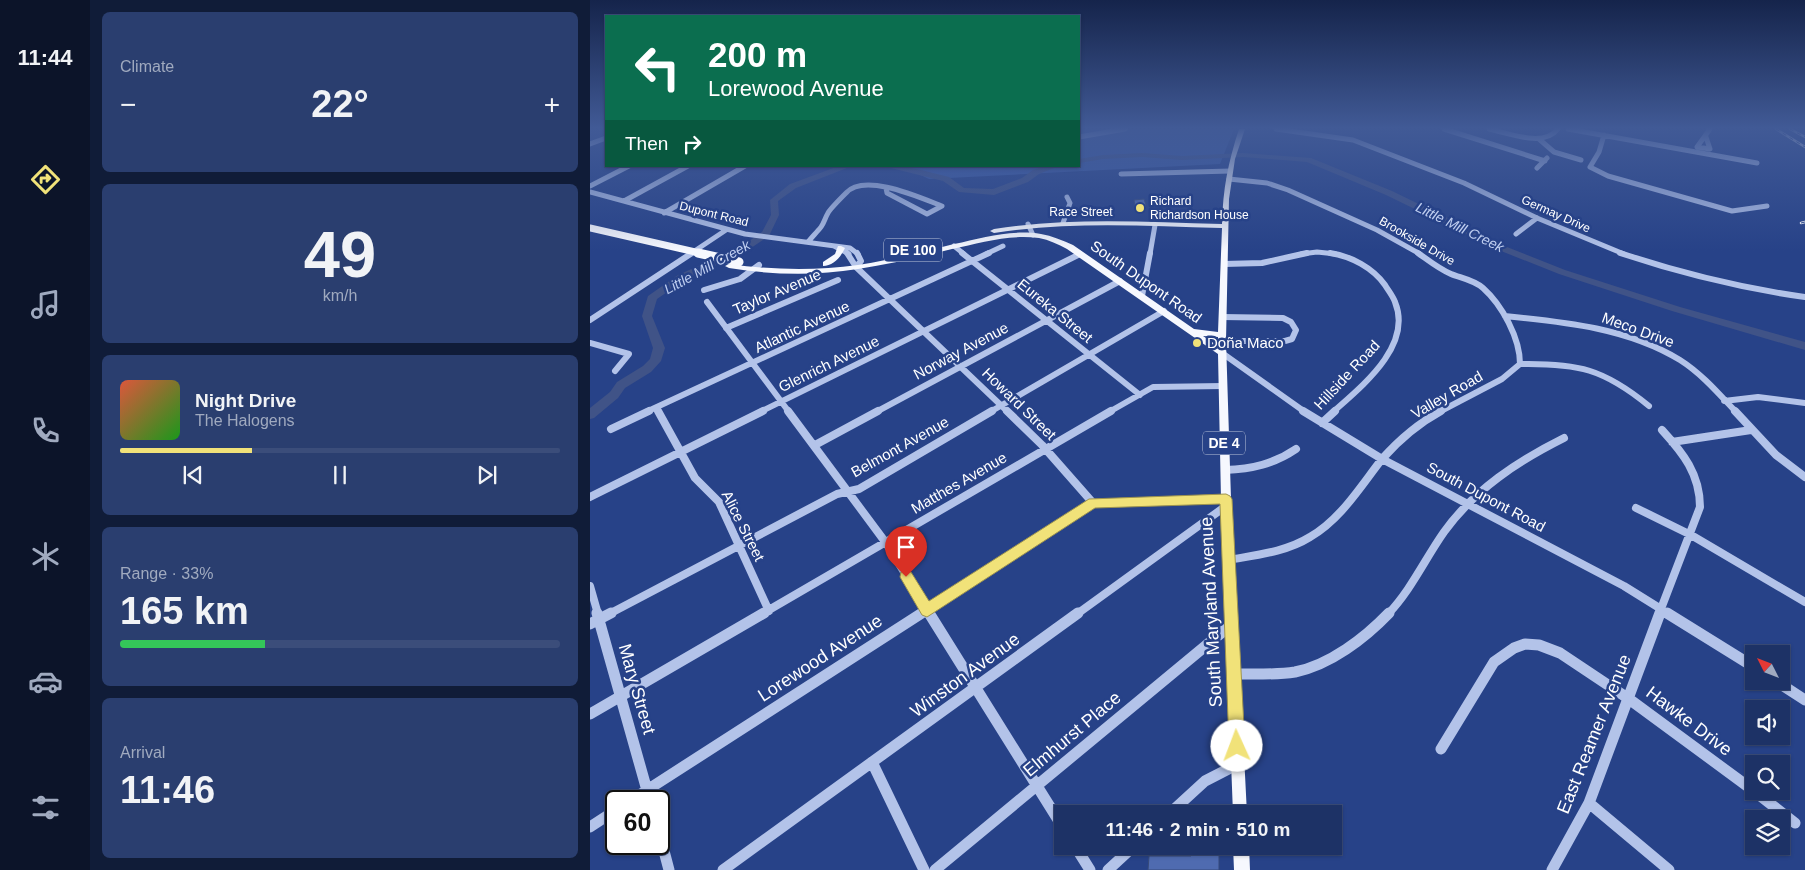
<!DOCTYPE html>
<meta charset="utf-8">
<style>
:root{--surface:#1d3266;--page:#2a3e6f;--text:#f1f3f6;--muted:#a0aabf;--line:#3b4d7a;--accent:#f1e279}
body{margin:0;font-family:Helvetica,sans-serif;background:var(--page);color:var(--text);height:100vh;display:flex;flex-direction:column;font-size:19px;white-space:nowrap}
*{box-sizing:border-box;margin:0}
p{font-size:16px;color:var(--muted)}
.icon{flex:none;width:28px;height:28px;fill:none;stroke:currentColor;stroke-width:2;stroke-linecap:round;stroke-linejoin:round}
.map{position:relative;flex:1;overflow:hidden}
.panel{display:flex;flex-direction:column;gap:12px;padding:12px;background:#101c38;width:500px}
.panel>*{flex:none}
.banner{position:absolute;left:15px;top:15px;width:475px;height:152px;border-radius:0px;box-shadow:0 1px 4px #0004,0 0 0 1px var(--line);background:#0b6e4f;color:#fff;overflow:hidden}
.needle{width:32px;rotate:312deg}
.fabs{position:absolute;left:1155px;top:645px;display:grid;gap:10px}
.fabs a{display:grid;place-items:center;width:45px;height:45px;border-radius:0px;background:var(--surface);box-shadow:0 1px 4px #0004,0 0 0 1px var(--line);font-size:25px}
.speed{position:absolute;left:15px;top:790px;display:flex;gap:10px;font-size:25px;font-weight:700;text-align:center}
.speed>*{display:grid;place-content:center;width:65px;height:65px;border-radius:50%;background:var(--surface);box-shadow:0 1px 4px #0004,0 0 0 1px var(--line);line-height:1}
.speed .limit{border:2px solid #111;border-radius:8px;background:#fff;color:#111}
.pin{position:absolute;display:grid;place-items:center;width:42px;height:42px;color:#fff;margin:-51px -21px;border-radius:50% 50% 50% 0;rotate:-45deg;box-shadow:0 0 5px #0007}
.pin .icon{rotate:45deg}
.me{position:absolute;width:55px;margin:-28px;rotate:358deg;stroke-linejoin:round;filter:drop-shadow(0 0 4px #0008)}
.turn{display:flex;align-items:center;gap:18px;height:105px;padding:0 20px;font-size:22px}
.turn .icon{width:65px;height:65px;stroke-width:2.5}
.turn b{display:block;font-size:35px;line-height:42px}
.then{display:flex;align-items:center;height:48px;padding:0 20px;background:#0003;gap:10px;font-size:19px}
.big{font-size:38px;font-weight:800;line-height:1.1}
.panel .widget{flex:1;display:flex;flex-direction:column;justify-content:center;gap:8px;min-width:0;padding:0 18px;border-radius:8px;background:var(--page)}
.panel .dial{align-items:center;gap:0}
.dial b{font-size:65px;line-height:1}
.song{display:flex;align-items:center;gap:15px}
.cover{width:60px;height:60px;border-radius:8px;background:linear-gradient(135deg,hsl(10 70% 55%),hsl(120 70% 35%))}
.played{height:5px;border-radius:2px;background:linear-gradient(90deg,var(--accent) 30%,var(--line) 30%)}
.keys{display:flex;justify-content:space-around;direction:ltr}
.heat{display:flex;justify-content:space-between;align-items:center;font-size:28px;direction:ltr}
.charge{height:8px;border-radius:4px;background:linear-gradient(90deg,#34c759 33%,var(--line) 0)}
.trip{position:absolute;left:464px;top:805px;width:288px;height:50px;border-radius:0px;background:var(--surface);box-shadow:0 1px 4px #0004,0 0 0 1px var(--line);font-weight:800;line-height:50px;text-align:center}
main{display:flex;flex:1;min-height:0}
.tab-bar{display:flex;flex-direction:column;width:90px;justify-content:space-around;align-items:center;background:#0c1429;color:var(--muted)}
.tab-bar .icon{width:35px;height:35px}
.tab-bar .current{color:var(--accent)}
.tab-bar b{font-size:22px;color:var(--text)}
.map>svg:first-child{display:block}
.green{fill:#3b5ba5}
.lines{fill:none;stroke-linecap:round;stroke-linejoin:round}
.river{fill:#405387;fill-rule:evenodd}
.minor-far3{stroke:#b3c3e9;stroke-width:5}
.minor-far2{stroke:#b3c3e9;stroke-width:6}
.minor-far1{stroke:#b3c3e9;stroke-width:8}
.minor{stroke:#b3c3e9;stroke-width:11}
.major{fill:#f6f8fe;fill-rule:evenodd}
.rail-casing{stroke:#fff;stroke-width:2.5}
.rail{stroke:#274288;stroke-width:1;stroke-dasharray:4;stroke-linecap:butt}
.major-bridge-far1{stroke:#f6f8fe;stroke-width:7}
.major-bridge{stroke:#f6f8fe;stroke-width:9}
.wall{fill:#445c97}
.building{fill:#4f6bb0;stroke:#374b7b}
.route{fill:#f1e279;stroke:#9d934f}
.poi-dot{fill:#f1e279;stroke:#274288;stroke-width:2}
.labels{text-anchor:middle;stroke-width:5;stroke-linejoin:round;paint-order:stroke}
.far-poi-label{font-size:12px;fill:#fff;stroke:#274288;text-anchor:start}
.far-street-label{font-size:12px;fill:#fff;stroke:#274288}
.far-water-label{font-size:14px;font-style:italic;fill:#bfcef0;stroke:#274288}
.shield{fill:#274288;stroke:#bec6db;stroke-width:1}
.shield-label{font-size:14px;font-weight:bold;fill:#fff}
.street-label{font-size:15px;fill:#fff;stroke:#274288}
.poi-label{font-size:15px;fill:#fff;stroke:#274288;text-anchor:start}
.near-street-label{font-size:18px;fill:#fff;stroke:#274288}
</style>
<main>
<nav class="tab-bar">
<b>11:44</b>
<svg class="icon current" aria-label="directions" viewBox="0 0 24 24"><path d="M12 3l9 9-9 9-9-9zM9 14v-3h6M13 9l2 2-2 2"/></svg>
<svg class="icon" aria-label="music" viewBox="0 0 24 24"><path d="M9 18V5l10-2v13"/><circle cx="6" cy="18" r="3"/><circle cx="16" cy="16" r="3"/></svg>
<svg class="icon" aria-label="phone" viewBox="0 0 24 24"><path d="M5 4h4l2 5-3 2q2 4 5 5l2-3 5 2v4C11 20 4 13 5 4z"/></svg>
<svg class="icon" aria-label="climate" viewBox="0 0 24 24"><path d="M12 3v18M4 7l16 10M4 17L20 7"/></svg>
<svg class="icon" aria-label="car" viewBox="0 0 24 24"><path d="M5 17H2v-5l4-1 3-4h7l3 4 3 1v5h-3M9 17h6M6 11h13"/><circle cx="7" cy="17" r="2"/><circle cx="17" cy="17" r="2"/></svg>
<svg class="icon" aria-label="filters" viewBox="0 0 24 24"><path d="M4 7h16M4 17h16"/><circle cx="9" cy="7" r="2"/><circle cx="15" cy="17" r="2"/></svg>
</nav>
<section class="panel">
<div class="widget"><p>Climate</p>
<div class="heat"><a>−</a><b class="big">22°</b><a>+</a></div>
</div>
<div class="widget dial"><b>49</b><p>km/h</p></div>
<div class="widget">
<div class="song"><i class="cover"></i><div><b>Night Drive</b><p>The Halogens</p></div></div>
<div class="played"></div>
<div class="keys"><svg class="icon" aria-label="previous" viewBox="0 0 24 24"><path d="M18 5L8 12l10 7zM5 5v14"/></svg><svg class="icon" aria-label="pause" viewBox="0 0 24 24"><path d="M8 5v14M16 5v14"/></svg><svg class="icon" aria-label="next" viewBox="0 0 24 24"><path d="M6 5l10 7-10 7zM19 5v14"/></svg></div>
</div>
<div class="widget"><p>Range · 33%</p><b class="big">165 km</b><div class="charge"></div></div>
<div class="widget"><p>Arrival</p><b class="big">11:46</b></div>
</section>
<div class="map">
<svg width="1215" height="870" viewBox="0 0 1215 870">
<rect width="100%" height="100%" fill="#274288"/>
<!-- green -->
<path class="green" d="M489,129H644L630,164L339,179L312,166H489Z"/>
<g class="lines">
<!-- river -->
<path class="river" d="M552,153L592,156L653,153L721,158L802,191L917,247L975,270L1090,307L1215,342V350L1082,311L969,274L911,251L796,195L717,162L653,157L592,160L552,157L513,159L489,163V159L513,155Z
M249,166H262L206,188L188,201L189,215L179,236L155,252L96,279L67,299L62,316L75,348L71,361L61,372L35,388L28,398L4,418L0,419V408L20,392L27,382L53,366L60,359L63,348L52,316L58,296L88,275L149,248L172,232L181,215L180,200L200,184Z
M293,166H312L331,170L359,177L374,188L403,189L432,178L443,170L456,166H469L449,174L438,182L404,195L369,192L353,181Z"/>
<!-- minor-far3 -->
<path class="minor-far3" d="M686,129L763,140L874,183L947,218L1034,254
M854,129L955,161
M899,129C919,133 953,148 968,129
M978,129L1167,163
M1014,135L1009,152L1000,167L1018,176L1142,211L1177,206
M489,137L535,129
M1116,137L1120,149L1107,147L1120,129
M949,139L964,152L991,160
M0,144L16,138
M947,168L957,158
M531,174L640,171
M639,179L677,183L698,190L787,230L830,254
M0,186L39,166
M0,192L155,234L260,248L268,254
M34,201L98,166
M74,213L155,166
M473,223L480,203L477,197
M438,224L443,235
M926,234L947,218
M218,242C222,237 227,232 231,227C234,223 235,218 238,213C240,209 252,197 256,193C274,172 331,198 352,206L337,214L297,193L296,188
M244,246L259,254
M364,246L374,254
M100,254L136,230
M396,254L413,246
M560,254L565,225
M711,254L727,252L746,254"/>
<!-- minor-far2 -->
<path class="minor-far2" d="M257,253L266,267L418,412
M372,253L550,395
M740,253C761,256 783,268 795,285C798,290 803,296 805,302C823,346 772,386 743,412
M828,253C838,260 849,269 861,274C871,278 884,280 893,288C912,305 930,338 930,364
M1030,253C1093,274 1150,288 1215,297
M634,264L672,263L717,253
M266,267L271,261L267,253
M114,290L150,279L169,265
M552,296L560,253
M117,302L199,412
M915,316C975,322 1038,328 1090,360C1112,374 1129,394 1146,412
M632,317L693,318L701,322L706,330L702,339L695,341H632
M0,320L102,253
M136,328L248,280
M0,343L39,354L25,371
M632,353L715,412
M1134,401L1168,397L1215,403
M66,408L68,412
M56,412L399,253
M170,412L490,254
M286,412L530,281
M400,412L574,311
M519,412L563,387L633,386
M849,412L912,379L930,364C988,363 1014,369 1059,406"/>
<!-- minor-far1 -->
<path class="minor-far1" d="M68,411L105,478L129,502L179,611
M198,411L296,543L340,614
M417,411L452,445L503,503
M713,411L792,459L1034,586L1079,614
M1145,411L1186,455L1215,477
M732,423L745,411
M21,429L59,411
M1082,442L1161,430
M225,445L288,411
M635,470C662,469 684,464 706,449
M0,497L173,411
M1046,508L1101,535L1215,602
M639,560C666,555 696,552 720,537C751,519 770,487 792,459C809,440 829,423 851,411
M0,586L8,614
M19,614L247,494L269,489L402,411
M172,614L521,411
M330,614L503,503L636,499
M487,614L636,506
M798,614C821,590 835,559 854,532C885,489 928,461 974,438
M1069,614L1110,507C1110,474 1093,453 1072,430"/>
<!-- minor -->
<path class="minor" d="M7,613L60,801
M339,613L472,826
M1077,613L1164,667
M0,624L21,613
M644,674C664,674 685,675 705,672C740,665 775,638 799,613
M1186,681L1215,700
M0,714L174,613
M851,749L904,662L924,648L935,644L949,645L970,653L1039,699L1164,791
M282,762L334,870
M1164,791L1205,823
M40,801L332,613
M999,803L1079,870
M579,814L615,781L648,764
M0,827L26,810
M69,832L79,870
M485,846L500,870
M133,870L488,613
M345,870L642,624
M518,870L544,846
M962,870L999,803L1070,613"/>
<!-- major -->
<path class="major" d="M649,129H655L645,159L639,199L636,341L641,499L657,814H643L631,499L628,354L477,249C468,244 459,240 449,238C419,234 390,243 362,249C331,257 300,264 268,269C225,276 182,275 139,268L135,266L139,264C182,270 225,271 268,265C300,260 332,252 364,244C392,238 422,229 451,234C462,236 472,240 483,245L604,329L628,332L632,228C555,226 480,221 404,233L400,231L404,229C480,217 555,222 632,224C633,188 638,163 649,129ZM613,336L628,337V346Z
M248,246H251L255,248C251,257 243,266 233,266V262L245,254Z
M643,846H659L660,870H644Z"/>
<!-- rail casing -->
<g class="rail-casing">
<path id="rail" d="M1186,129L1215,147
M1200,129L1215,137
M1211,223L1215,222"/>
</g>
<!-- rail -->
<use href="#rail" class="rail"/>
<!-- major-bridge-far1 -->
<path class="major-bridge-far1" d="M0,228L114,254"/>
<!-- major-bridge -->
<path class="major-bridge" d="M108,253L149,262"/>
</g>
<!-- wall -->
<path class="wall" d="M544,200L556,205V210L546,211Z"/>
<!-- building -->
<path class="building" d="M554,199L556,205L545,206L544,200Z
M613,846H629V870H558L559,856H601V851H613Z"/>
<!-- sky -->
<linearGradient id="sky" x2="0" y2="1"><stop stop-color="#15244b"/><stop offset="0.51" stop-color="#415a96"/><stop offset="1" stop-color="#415a96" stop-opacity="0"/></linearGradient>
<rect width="1215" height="251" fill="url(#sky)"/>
<!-- route -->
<path class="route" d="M636,494L640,496L642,499L655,746L652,751L647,753L641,751L639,746L630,504L505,508L337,617L332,615L310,577L311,572L316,571L321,572L339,601L499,499Z"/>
<!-- markers -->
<g class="poi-dot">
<circle cx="550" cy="208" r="5"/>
<circle cx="607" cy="343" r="5"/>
</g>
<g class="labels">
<!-- far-poi labels -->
<g class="far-poi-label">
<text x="560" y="205">Richard<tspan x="560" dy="14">Richardson House</tspan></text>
</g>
<!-- far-street labels -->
<g class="far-street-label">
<text x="491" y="216">Race Street</text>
<text transform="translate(124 214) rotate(14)" y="4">Dupont Road</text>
<text transform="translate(966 214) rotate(24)" y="4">Germay Drive</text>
<text transform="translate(827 241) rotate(30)" y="4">Brookside Drive</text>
</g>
<!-- far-water labels -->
<g class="far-water-label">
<text transform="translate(870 227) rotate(26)" y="5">Little Mill Creek</text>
<text transform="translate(117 267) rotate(-29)" y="5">Little Mill Creek</text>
</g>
<!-- shield labels -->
<g class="shield">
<rect x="294" y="238.5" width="58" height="23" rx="4"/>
<rect x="613" y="431.5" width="42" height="23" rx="4"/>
</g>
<g class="shield-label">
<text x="323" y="255">DE 100</text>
<text x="634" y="448">DE 4</text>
</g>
<!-- street labels -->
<g class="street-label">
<text transform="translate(556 282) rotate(35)" y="5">South Dupont Road</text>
<text transform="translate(187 292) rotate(-23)" y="5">Taylor Avenue</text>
<text transform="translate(465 311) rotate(39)" y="5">Eureka Street</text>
<text transform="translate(212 327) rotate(-25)" y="5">Atlantic Avenue</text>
<text transform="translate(1048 330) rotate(20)" y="5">Meco Drive</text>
<text transform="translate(371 351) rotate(-28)" y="5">Norway Avenue</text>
<text transform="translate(239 364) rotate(-26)" y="5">Glenrich Avenue</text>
<text transform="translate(757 375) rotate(-47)" y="5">Hillside Road</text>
<text transform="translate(857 395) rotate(-30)" y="5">Valley Road</text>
<text transform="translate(429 404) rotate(44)" y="5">Howard Street</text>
<text transform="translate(310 447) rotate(-29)" y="5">Belmont Avenue</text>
<text transform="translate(369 483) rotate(-30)" y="5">Matthes Avenue</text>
<text transform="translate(896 497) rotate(28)" y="5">South Dupont Road</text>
<text transform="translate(153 526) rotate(63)" y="5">Alice Street</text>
</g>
<!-- poi labels -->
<g class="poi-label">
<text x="617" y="348">Doña Maco</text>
</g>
<!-- near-street labels -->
<g class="near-street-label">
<text transform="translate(621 612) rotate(-93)" y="6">South Maryland Avenue</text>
<text transform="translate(230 658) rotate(-33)" y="6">Lorewood Avenue</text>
<text transform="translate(375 675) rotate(-36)" y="6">Winston Avenue</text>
<text transform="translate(47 689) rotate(74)" y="6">Mary Street</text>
<text transform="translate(1099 721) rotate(37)" y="6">Hawke Drive</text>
<text transform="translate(482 734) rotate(-40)" y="6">Elmhurst Place</text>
<text transform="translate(1004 734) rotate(-68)" y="6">East Reamer Avenue</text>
</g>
</g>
</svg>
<div class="fabs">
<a><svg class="needle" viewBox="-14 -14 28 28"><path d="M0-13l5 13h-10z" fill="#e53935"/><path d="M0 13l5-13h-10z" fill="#a0aabf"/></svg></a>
<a><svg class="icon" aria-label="sound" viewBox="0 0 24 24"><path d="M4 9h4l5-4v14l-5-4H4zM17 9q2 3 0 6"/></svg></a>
<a><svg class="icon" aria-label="search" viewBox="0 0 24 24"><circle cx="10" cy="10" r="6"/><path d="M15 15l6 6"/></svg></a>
<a><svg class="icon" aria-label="layers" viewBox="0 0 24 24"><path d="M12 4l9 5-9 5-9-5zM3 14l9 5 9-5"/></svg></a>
</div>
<div class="speed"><div class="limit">60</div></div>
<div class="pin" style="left:316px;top:577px;background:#d93025"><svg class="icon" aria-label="arrive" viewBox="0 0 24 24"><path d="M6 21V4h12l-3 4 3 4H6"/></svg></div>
<svg class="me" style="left:647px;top:746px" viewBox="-20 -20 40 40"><circle r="19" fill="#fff"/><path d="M0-13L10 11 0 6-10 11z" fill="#f1e279"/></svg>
<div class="trip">11:46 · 2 min · 510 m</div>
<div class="banner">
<div class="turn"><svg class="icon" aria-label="left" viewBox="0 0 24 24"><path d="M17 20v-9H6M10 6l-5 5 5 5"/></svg><div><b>200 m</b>Lorewood Avenue</div></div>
<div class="then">Then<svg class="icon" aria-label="right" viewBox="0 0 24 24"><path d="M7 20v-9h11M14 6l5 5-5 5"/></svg></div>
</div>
</div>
</main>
